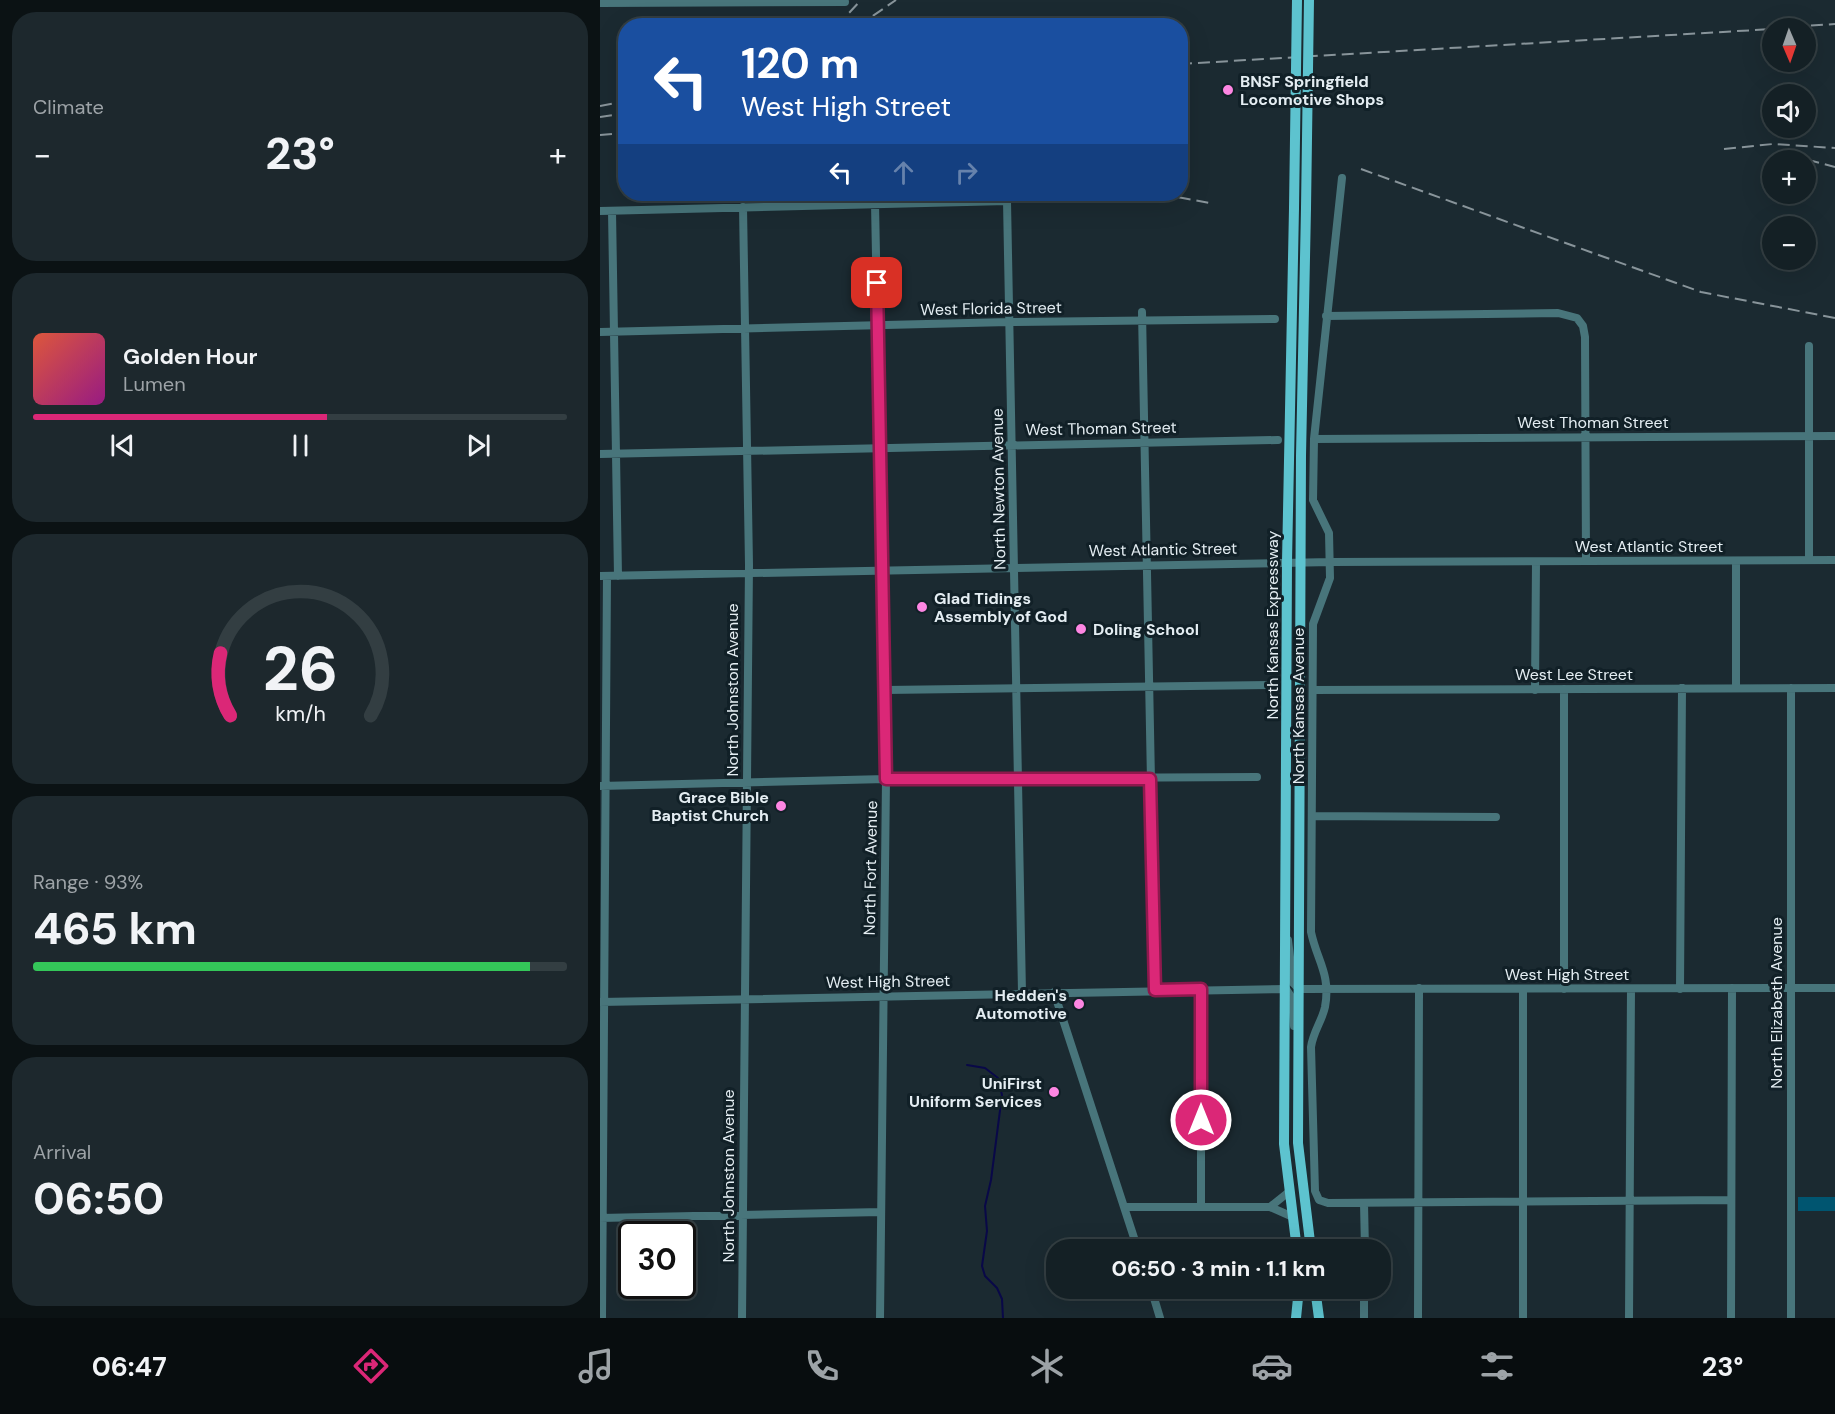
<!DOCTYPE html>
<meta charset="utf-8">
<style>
:root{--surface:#142025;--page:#1d282d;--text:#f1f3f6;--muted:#9da3a7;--line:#333e42;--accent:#db2777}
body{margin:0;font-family:"DM Sans",sans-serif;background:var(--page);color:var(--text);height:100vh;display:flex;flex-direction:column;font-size:22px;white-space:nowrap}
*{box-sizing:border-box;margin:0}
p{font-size:20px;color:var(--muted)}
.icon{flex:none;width:33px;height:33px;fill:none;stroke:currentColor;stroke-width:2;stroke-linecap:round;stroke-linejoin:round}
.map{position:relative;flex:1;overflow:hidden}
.panel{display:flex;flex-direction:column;gap:12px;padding:12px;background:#0b1214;width:600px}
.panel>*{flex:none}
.banner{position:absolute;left:18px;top:18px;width:570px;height:183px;border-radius:24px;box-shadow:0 6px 24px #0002,0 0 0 2px var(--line);background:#1a4fa0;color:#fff;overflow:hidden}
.needle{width:39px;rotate:178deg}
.fabs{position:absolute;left:1162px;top:18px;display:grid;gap:12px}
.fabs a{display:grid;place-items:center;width:54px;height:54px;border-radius:50%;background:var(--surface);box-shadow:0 6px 24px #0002,0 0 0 2px var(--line);font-size:30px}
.speed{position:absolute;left:18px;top:1221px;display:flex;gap:12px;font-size:30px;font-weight:700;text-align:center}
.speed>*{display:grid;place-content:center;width:78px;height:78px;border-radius:50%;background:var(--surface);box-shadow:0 6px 24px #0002,0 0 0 2px var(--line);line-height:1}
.speed .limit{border:3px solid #111;border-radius:9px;background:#fff;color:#111}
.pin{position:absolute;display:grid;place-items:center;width:51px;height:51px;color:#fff;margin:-26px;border-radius:12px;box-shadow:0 3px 9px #0006}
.me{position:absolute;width:66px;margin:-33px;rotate:0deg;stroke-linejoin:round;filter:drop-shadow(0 0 4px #0008)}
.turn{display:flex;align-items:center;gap:21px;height:126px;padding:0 24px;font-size:27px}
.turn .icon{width:78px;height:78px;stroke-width:2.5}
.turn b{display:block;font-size:42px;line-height:51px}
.lanes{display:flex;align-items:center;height:57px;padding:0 24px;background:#0003;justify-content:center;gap:30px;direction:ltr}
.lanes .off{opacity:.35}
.big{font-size:45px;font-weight:700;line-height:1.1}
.panel .widget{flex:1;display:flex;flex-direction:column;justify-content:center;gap:9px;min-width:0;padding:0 21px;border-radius:24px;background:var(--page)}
.panel .dial{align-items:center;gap:0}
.dial svg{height:156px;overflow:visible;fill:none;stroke:var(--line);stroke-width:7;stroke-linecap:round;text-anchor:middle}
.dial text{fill:var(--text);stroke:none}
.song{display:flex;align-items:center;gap:18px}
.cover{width:72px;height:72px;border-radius:9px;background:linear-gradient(135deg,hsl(10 70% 55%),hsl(310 70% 35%))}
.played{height:6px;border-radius:3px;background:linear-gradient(90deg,var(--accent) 55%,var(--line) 55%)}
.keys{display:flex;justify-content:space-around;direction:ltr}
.heat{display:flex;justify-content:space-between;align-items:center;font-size:33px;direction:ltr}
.charge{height:9px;border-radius:4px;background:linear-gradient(90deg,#34c759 93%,var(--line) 0)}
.trip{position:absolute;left:446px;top:1239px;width:345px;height:60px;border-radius:24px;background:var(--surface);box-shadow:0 6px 24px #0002,0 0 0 2px var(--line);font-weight:700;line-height:60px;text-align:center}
.menu{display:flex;height:96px;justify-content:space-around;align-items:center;background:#080d0f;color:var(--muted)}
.menu .icon{width:42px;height:42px}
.menu .active{color:var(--accent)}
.menu b{font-size:27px;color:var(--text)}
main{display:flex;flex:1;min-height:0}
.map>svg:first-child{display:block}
.green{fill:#005570}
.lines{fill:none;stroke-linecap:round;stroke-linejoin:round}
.stream{stroke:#090848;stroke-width:2}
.minor{stroke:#48757b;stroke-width:8}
.major{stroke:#5dc3cf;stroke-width:10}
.rail{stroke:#88949a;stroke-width:2;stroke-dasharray:12 6;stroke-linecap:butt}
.major-bridge{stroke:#5dc3cf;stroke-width:10}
.route-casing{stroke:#8e194d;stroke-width:15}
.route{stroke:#db2777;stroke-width:10}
.poi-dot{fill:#fd86e2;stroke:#112027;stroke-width:2}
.labels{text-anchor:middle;stroke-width:6;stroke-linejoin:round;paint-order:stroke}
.poi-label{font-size:16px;font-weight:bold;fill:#e4edf2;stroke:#112027;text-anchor:start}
.street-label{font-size:16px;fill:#e4edf2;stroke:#112027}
</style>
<main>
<section class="panel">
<div class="widget"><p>Climate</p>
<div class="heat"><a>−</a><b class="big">23°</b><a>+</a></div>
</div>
<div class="widget">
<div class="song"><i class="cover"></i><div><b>Golden Hour</b><p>Lumen</p></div></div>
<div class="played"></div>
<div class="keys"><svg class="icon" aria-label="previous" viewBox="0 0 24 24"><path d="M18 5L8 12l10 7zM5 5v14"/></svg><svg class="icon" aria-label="pause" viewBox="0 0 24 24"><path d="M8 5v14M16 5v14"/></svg><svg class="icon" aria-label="next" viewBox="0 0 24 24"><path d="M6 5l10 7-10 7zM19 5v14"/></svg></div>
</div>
<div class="widget dial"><svg viewBox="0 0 100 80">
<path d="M14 69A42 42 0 1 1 86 69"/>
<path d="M14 69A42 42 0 0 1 9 37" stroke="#db2777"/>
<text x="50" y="56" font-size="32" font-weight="700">26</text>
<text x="50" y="72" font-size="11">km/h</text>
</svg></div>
<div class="widget"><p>Range · 93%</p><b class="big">465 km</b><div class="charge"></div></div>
<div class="widget"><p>Arrival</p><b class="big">06:50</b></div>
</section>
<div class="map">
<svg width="1235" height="1318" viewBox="0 0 1235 1318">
<rect width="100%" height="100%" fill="#1b2a31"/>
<!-- green -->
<path class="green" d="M1198,1197H1235V1211H1198Z"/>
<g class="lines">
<!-- stream -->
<path class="stream" d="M367,1065L385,1068L398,1078L402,1095L391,1180L385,1206L387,1231L382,1266L385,1276L397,1288L402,1299L403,1318"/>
<!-- minor -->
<path class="minor" d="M0,3L245,2
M742,178L714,439L713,500L729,533L730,578L713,624L711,932C717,961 731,974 725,1007C722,1021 713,1032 711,1047L715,1191L719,1200L728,1203L1131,1200
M275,203L286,779L280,1318
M0,211L407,201L422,993
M12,211L18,576
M542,312L555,990
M726,316L958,313L977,318L983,326L985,337L986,561
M0,332L409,322L675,319
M1209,346V560
M714,439L1235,436
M0,454L678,440
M0,576L731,562L1235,560
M1136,688V561
M1191,688V1318
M285,690L669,685
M713,690L1235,688
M935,690L936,562
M0,786L286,779L657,777
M712,816L896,817
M688,940L693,983L699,989L1235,988
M964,989V689
M1080,989L1082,688
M454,992L538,1250
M0,1002L686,989L692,998L694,1026
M764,1203L765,1250
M525,1207H670L693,1217
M601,1207V989
M670,1207L690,1191
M0,1218L281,1212
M551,1288L560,1318
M2,1318L7,576
M142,1318L149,565L143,207
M764,1318V1288
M818,1318L819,988
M923,1318V990
M1029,1318L1031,989
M1131,1318L1132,988"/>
<!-- major -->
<path class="major" d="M694,208L687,562L684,1144L697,1250
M706,208L701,456L698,1143L711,1250
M715,1288L719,1318
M696,1318L699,1288"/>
<!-- rail -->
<path class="rail" d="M237,26L261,0
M258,26L296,0
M1175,28L1235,24
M580,64L1173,29
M0,106L26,101
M0,117L26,113
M0,135L26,133
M1124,149L1173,144L1235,148
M1190,155L1235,167
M761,169L1101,292L1235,318
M561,194L610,203"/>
<!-- major-bridge -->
<path class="major-bridge" d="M694,208L697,0
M706,208L709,0"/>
</g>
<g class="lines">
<!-- route casing -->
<g class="route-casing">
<path id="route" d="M277,283L286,779H550L555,990L601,989V1120"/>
</g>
<!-- route -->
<use href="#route" class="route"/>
</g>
<!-- markers -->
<g class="poi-dot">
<circle cx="628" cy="90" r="6"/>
<circle cx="322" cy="607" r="6"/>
<circle cx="481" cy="629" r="6"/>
<circle cx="181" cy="806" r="6"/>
<circle cx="479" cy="1004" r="6"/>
<circle cx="454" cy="1092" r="6"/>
</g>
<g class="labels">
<!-- poi labels -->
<g class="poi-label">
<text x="640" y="87">BNSF Springfield<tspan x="640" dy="18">Locomotive Shops</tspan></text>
<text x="334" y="604">Glad Tidings<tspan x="334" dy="18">Assembly of God</tspan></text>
<text x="493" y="635">Doling School</text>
<text x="169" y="803" text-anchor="end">Grace Bible<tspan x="169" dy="18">Baptist Church</tspan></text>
<text x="467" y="1001" text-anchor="end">Hedden's<tspan x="467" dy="18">Automotive</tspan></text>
<text x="442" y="1089" text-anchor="end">UniFirst<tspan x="442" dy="18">Uniform Services</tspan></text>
</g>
<!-- street labels -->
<g class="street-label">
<text transform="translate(391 308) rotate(-1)" y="6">West Florida Street</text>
<text x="993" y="428">West Thoman Street</text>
<text transform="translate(501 428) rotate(-1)" y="6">West Thoman Street</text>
<text transform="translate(398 489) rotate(-91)" y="6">North Newton Avenue</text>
<text x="1049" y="552">West Atlantic Street</text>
<text transform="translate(563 549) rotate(-1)" y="6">West Atlantic Street</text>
<text transform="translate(672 625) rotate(-90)" y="6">North Kansas Expressway</text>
<text x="974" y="680">West Lee Street</text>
<text transform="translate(132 690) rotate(-90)" y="6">North Johnston Avenue</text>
<text transform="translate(698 706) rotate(-90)" y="6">North Kansas Avenue</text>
<text transform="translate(270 868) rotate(-89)" y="6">North Fort Avenue</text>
<text x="967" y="980">West High Street</text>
<text transform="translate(288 981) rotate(-1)" y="6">West High Street</text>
<text transform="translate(1176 1003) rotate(-90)" y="6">North Elizabeth Avenue</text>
<text transform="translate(128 1176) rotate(-90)" y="6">North Johnston Avenue</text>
</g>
</g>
</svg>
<div class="fabs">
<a><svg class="needle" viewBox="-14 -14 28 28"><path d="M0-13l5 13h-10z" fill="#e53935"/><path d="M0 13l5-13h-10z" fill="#9da3a7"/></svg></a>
<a><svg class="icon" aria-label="sound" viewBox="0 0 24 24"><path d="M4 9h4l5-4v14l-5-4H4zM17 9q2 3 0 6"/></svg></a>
<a>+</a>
<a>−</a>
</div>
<div class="speed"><div class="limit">30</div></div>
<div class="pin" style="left:277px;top:283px;background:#d93025"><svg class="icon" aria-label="arrive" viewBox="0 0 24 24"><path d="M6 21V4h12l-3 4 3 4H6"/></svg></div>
<svg class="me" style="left:601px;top:1120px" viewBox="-20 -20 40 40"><circle r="17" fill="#db2777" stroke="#fff" stroke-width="3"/><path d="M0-11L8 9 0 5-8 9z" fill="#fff"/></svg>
<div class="trip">06:50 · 3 min · 1.1 km</div>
<div class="banner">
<div class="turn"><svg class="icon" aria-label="left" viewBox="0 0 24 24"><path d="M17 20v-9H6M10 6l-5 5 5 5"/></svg><div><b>120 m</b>West High Street</div></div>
<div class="lanes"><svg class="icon" aria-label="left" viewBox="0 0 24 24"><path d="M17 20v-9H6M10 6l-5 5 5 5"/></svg><svg class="icon off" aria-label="ahead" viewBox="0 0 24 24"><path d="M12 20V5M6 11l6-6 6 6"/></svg><svg class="icon off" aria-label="right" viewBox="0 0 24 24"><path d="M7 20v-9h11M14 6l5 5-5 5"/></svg></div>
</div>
</div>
</main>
<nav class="menu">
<b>06:47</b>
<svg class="icon active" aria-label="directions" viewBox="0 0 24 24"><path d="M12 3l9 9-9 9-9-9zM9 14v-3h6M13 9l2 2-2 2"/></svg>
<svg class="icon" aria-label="music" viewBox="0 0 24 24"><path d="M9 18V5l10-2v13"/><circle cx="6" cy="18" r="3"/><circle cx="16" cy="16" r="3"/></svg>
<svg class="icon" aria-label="phone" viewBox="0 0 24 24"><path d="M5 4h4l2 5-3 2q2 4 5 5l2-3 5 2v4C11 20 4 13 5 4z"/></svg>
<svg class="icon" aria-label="climate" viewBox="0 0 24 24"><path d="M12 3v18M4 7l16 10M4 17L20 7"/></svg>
<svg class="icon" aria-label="car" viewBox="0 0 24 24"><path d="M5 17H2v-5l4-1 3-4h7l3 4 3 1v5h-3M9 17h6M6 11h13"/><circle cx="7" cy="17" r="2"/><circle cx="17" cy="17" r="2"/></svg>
<svg class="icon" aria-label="filters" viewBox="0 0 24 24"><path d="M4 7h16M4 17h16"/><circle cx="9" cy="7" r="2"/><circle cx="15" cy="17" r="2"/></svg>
<b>23°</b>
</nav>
